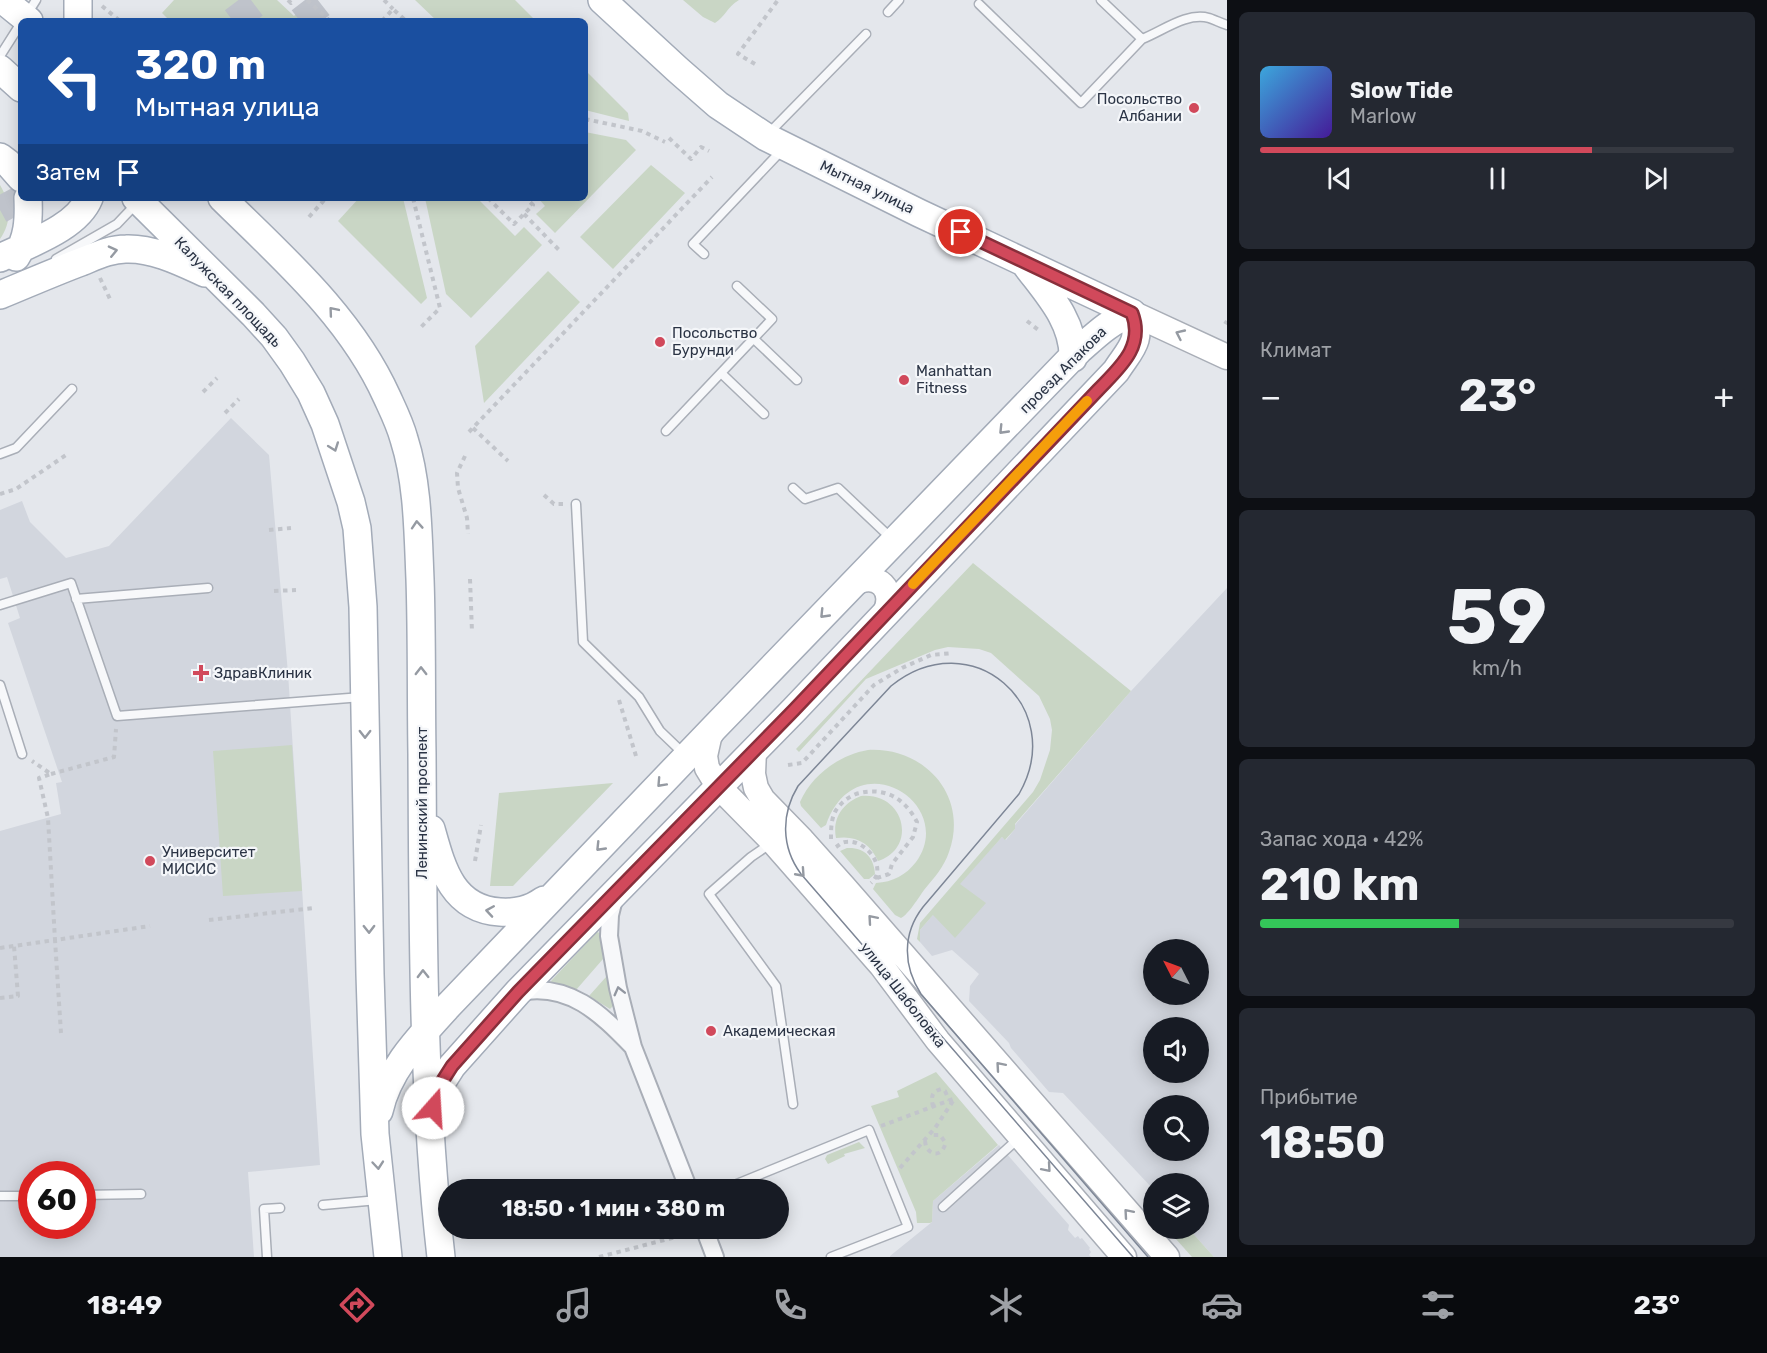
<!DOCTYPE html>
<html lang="ru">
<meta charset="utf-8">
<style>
:root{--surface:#171b24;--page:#242831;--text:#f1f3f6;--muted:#9ea1a6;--line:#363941;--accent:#d1495b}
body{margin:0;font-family:Rubik,sans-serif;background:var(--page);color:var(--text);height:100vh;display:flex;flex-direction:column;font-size:22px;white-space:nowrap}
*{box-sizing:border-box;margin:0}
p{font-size:20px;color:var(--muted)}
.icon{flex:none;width:33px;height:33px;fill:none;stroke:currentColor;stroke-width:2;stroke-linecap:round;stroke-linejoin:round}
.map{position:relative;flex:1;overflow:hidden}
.details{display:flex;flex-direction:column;gap:12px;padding:12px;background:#0d0f14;width:540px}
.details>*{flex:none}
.guide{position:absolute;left:18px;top:18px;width:570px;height:183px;border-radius:9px;box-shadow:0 3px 15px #0003;background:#1a4fa0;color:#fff;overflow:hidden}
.needle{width:39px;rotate:312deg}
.buttons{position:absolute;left:1143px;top:939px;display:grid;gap:12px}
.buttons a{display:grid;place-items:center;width:66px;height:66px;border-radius:50%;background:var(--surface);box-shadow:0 3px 15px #0003;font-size:30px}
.speed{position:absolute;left:18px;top:1161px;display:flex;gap:12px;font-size:30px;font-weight:700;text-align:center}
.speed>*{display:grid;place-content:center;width:78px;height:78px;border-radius:50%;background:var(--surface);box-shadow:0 3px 15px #0003;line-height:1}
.speed .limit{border:9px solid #d22;background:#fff;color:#111}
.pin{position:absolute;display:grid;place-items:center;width:51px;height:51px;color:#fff;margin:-26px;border:3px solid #fff;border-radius:50%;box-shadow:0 2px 6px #0007}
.me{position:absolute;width:66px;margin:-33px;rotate:19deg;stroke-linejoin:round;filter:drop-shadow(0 0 4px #0008)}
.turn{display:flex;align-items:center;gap:21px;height:126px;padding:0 18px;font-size:27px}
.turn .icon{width:78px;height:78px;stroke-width:2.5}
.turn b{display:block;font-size:42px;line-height:51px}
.then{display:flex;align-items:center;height:57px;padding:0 18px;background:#0003;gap:12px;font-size:22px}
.big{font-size:45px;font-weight:700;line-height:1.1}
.details .widget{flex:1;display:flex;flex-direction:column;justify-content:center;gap:9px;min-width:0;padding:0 21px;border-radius:9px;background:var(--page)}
.details .dial{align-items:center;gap:0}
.dial b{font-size:78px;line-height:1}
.song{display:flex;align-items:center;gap:18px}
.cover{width:72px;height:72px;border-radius:9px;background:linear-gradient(135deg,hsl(200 70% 55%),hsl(260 70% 35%))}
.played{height:6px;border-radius:3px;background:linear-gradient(90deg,var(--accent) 70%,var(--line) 70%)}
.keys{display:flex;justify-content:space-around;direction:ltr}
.heat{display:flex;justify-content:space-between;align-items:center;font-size:33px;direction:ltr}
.charge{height:9px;border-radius:4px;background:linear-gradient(90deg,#34c759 42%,var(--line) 0)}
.trip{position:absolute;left:438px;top:1179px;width:351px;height:60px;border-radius:30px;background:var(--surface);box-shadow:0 3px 15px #0003;font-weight:700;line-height:60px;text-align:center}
.menu{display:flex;height:96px;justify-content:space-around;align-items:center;background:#090b0e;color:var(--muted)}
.menu .icon{width:42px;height:42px}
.menu .current{color:var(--accent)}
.menu b{font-size:27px;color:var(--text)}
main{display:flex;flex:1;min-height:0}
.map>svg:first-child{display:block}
.built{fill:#d2d6de;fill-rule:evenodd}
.green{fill:#c9d6c5}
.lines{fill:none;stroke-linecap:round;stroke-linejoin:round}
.primary-tunnel{stroke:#bfc3cb;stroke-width:27;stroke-dasharray:27 14;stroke-linecap:butt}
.lane-casing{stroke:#a9aeb7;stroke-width:11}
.street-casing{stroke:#a9aeb7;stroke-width:20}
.secondary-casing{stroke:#a9aeb7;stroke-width:27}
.primary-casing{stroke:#a3abb8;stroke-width:30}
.path{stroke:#c2c5cb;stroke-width:4;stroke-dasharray:4.5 4.5;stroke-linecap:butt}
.lane{stroke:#f7f8fa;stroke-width:8}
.street{stroke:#f7f8fa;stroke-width:16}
.secondary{stroke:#fff;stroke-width:24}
.primary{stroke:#fff;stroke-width:27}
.tram{stroke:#7d8696;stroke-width:1.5}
.oneway{stroke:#959aa2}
.oneway2{stroke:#9196a0}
.route-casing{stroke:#882f3b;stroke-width:15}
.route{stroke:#d1495b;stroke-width:10}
.slow{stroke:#f59e0b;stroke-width:10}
.poi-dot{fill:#d1495b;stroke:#f4f6f9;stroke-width:2}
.labels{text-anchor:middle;stroke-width:4.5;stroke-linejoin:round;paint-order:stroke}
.poi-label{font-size:15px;fill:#2b3445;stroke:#f4f6f9;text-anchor:start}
.street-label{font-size:15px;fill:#2b3445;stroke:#f4f6f9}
</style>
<main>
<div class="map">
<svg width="1227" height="1257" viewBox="0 0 1227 1257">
<rect width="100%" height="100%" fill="#e4e7ec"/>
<!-- built -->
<path class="built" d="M231,418L269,455L288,673L320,1165L248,1172L254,1257H0V831L61,814L56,783L62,782L8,623L20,618L7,577L0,579V510L22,501L30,522L66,558L109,546ZM32,1174H82V1226H32Z
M1227,588V1257H1214L1189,1229L1198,1228V1184H1154L1153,1189L1063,1093L1049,1092L1011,1048L1009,1043L969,1001L970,986L979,974L952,950L932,956L920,942V930L968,874L1002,837L1006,840L1015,829V825L1131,691ZM1154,950H1198V994H1154ZM1154,1028H1198V1072H1154ZM1154,1106H1198V1150H1154Z
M999,1145L1069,1225L1068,1230L1075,1238L1078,1236L1080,1239L1082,1238L1090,1248L1089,1249L1091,1252L1089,1255L1091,1257H890V1256L932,1222L933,1201Z"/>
<!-- green -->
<path class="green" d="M174,0H277L294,16L302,7L317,21H170L162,13Z
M415,0H515L536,21H437Z
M683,0H739C727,7 725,17 715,23L703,17Z
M585,70L628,113L629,121L585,110Z
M585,132L626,140L636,150L555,233L536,214L545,206L538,198H585Z
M651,165L685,193L613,269L580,237Z
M0,185C11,203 12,222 0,239Z
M359,198H403L427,298L421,304L338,221Z
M425,198H477L515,236L524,227L542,245L471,318L446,294Z
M548,271L580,302L484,403L475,346Z
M973,563L1131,691L1015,824V829L1005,840L1002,837L960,884L986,903L955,938L933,915L920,930V942L917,939L920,923L1033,792L1040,780L1050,750L1052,730L1050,719L1039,696L991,653L979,649L948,647L935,650L866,679L799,752L796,749Z
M292,745L302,891L223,896L213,751Z
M868,750C925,747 969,796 949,852C944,867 934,878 924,890C919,897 908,915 901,918L895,915L873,889L876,883C893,882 906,875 916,862C958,804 856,740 826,825L821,828L801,806L800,802C812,775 839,755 868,750Z
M613,783L513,886H490L499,793Z
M861,796C905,792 918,848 878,861C870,843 856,835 836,838C832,818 843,803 861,796Z
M847,848C864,847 874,857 875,874L869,879H864L840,851Z
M597,932L600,933L603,959L576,990L563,985L552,984L551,981Z
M606,977L614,1005L610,1009L589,996Z
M936,1072L998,1145L933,1201L932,1222L930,1223H917L916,1212L871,1106L899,1097L897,1091Z
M859,1142L865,1148L844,1154L845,1156L828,1164L825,1159L827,1155Z
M1167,1229H1189L1214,1257H1192Z"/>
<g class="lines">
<!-- primary-tunnel -->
<path class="primary-tunnel" d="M233,21L261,0
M300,21L327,0
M0,210L22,198"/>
<!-- lane casing -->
<g class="lane-casing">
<path id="lane" d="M1101,0L1142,39C1163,31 1186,12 1209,18C1215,20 1221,23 1227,25
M979,4L1081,103L1142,39
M888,12L899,0
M26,16L36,0
M0,56L21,23
M768,134L866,34
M704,254L693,244L782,150
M56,259L117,224L136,204
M753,338L797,380
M721,373L764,414
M666,431L772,319L737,286
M0,454L16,448L72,389
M793,488L805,499L838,488L892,539
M576,504L583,642L639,697L660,731L684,754
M76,599L208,588
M0,605L71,583L117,716L362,697
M0,685L22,754
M770,844L751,857L709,894L776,986L793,1104
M722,1190L869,1130L908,1227L831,1257
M82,1195L141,1194
M0,1196H32
M323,1205L378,1200
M943,1207L1020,1137
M267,1257L264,1209L280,1208"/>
</g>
<!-- street casing -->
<g class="street-casing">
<path id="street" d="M615,895L610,915L609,936L618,988L633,1047L689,1190
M519,992C569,982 600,1013 633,1047
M704,1228L715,1257"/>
</g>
<!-- secondary casing -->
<g class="secondary-casing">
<path id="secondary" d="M1132,313L1227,357
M852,585C876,568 899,591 883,616
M714,728L709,738L705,756L707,768L718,786L774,843L881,965L938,1041L1124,1257
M754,750L753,774L756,788L763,800L802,840L844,887L1167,1257"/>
</g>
<!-- primary casing -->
<g class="primary-casing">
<path id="primary" d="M3,0L29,21
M78,0V21
M602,0L678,70L718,105L766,137L919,213L1132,313
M0,69L21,88
M0,157L8,163L21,178
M136,198L253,314L274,337L292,362L311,393L325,424L351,502L357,528L363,607L370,974L375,1134L388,1257
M222,198C283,258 351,317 387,397C393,410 400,424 404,439C418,483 418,533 420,579C422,637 421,696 422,754C423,922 422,1090 441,1257
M16,257C28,238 29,220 28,198
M0,258C28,244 77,228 89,198
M1026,265C1047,293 1074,321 1073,358
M0,295C27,284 54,272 81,262C96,256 110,249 126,249C153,248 181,262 205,273
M431,829C442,868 452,909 500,912C517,913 530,910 544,900
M433,1109L438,1088L452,1066L518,992L794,710L1116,371C1130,349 1143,341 1132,313
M379,1111C388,1069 420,1037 448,1006L714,728L1079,350C1096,335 1110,321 1132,313"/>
</g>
<!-- path -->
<path class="path" d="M288,0L291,3L294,0
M307,0L330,21
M384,0L393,9
M102,6L120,21
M382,21L393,9L406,21
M755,64L738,54L778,0
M585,119L642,131L665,142
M669,138L691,159L701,147L709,151
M413,198L440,308L420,328
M488,198L514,224L533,205L526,198
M524,214L559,250
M309,217L326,198
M100,278L110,299
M1027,321L1041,332
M1225,324L1227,321
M203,392L217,378
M225,413L239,399
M473,428L508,461
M469,432L712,177
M465,456L457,473L458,488L467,518L468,534
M0,494L16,489L69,453
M544,495L554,504H563
M269,530L291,528
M470,579L472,632
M274,591L296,590
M619,700L636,756
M788,765L802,763L874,685L902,668L931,655L953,653
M51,774L114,757L116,729
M831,839C831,830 831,820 835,812C839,804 848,797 856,794C883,786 904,797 917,822L913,837L892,864L889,874L877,878
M836,847C839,845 842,842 845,842C865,838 889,868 871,883
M475,861L481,825
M209,920L314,908
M0,948L55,940L48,818L39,778L51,774L32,761
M0,998L18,996L14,946
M61,1033L55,940L150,926
M933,1107C931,1097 931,1092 941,1089L945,1091L949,1100
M881,1126L953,1099
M925,1141L926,1147C932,1156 941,1156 945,1145V1142L940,1135H930
M900,1168L935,1128L955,1098
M599,1257L676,1237"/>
<!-- lane -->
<use href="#lane" class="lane"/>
<!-- street -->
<use href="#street" class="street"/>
<!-- secondary -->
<use href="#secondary" class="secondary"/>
<!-- primary -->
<use href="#primary" class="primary"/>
<!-- tram -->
<path class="tram" d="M1133,1257L801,874C781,847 781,814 798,786L891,686C971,621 1069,707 1019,794L923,907C902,934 903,966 921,994L1148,1257"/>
</g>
<!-- one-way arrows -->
<defs><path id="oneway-chevron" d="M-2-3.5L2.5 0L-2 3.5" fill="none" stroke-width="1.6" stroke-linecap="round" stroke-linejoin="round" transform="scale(1.5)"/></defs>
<g class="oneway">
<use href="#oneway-chevron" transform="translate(113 251) rotate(-13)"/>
<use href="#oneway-chevron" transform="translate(333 311) rotate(-130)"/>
<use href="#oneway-chevron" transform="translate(1180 334) rotate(-155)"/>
<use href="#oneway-chevron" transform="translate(1003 430) rotate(134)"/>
<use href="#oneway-chevron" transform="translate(334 447) rotate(70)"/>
<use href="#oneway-chevron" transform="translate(417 525) rotate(-94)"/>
<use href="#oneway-chevron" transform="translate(824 614) rotate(134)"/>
<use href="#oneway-chevron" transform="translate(421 671) rotate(-90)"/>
<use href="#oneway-chevron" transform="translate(365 734) rotate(90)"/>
<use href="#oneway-chevron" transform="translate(661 783) rotate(133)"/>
<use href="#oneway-chevron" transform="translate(600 847) rotate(134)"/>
<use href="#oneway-chevron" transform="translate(801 873) rotate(48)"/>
<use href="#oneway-chevron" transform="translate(490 911) rotate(-171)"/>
<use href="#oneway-chevron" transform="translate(872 919) rotate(-131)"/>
<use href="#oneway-chevron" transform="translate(369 929) rotate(89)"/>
<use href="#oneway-chevron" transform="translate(423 974) rotate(-91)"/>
<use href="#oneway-chevron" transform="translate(1000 1066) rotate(-131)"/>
<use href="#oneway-chevron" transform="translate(378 1165) rotate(85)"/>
<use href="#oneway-chevron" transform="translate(1047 1168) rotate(49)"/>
<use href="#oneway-chevron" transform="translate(1128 1213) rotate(-131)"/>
</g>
<use class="oneway2" href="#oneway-chevron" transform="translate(619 991) rotate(-104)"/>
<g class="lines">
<!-- route casing -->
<g class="route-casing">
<path id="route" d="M433,1108L438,1088L452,1066L518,992L794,710L1098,390C1119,368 1145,347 1132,313L961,232"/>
</g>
<!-- route -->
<use href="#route" class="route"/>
<!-- slow -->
<path class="slow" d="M913,584L1087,401"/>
</g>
<!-- markers -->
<g class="poi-dot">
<circle cx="1194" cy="108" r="6"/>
<circle cx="660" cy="342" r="6"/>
<circle cx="904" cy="380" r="6"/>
<path d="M198 664h6v6h6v6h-6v6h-6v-6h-6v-6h6z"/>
<circle cx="150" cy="861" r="6"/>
<circle cx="711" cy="1031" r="6"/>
</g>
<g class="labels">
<!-- poi labels -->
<g class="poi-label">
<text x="1182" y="104" text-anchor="end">Посольство<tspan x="1182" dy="17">Албании</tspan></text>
<text x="672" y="338">Посольство<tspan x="672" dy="17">Бурунди</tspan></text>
<text x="916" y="376">Manhattan<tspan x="916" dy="17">Fitness</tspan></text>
<text x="214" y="678">ЗдравКлиник</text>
<text x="162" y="857">Университет<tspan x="162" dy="17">МИСИС</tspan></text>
<text x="723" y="1036">Академическая</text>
</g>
<!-- street labels -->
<g class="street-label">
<text transform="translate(867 187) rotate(26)" y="5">Мытная улица</text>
<text transform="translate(228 292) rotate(46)" y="5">Калужская площадь</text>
<text transform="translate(1063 370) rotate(-45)" y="5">проезд Апакова</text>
<text transform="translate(422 803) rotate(-90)" y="5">Ленинский проспект</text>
<text transform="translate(903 995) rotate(52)" y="5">улица Шаболовка</text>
</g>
</g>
</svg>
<div class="buttons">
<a><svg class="needle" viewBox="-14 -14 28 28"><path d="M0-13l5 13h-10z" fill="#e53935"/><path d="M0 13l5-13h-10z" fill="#9ea1a6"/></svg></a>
<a><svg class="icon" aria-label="sound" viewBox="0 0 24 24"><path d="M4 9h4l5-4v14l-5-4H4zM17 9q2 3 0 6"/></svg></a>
<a><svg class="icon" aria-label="search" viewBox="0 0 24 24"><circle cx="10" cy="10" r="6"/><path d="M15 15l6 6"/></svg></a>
<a><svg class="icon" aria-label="layers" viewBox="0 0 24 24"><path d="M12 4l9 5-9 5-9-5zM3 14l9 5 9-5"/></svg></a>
</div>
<div class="speed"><div class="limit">60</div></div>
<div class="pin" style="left:961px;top:232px;background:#d93025"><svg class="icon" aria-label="arrive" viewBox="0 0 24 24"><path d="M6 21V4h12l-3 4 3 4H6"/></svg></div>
<svg class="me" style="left:433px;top:1108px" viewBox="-20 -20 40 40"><circle r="19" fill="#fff"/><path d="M0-13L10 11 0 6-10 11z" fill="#d1495b"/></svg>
<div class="trip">18:50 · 1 мин · 380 m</div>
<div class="guide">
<div class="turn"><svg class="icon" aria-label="left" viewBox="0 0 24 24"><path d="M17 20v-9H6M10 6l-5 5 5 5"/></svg><div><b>320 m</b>Мытная улица</div></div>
<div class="then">Затем<svg class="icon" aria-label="arrive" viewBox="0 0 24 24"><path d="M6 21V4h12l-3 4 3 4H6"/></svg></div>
</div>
</div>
<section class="details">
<div class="widget">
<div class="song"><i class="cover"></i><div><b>Slow Tide</b><p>Marlow</p></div></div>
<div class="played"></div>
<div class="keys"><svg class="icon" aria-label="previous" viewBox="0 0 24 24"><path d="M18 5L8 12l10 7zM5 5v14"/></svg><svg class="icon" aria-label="pause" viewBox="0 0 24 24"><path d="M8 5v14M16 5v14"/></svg><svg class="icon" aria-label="next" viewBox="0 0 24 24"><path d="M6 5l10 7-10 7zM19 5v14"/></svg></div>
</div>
<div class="widget"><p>Климат</p>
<div class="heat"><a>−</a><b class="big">23°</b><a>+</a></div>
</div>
<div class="widget dial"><b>59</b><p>km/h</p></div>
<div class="widget"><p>Запас хода · 42%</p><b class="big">210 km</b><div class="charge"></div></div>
<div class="widget"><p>Прибытие</p><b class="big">18:50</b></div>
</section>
</main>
<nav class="menu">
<b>18:49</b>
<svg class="icon current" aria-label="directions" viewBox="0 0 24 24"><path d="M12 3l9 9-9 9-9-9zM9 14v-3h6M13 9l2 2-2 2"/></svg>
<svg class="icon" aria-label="music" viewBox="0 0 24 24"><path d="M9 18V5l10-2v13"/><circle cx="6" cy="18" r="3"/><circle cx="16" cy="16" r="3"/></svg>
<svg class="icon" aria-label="phone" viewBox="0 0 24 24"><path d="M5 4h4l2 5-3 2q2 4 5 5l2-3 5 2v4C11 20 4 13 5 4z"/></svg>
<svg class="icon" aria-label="climate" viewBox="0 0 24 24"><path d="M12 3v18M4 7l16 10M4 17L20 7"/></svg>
<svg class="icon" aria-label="car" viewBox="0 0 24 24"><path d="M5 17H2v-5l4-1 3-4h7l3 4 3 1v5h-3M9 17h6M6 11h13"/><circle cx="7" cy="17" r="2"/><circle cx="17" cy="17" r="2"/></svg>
<svg class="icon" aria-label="filters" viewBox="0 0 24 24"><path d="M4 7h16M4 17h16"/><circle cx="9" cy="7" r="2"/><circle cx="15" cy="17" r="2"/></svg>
<b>23°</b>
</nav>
